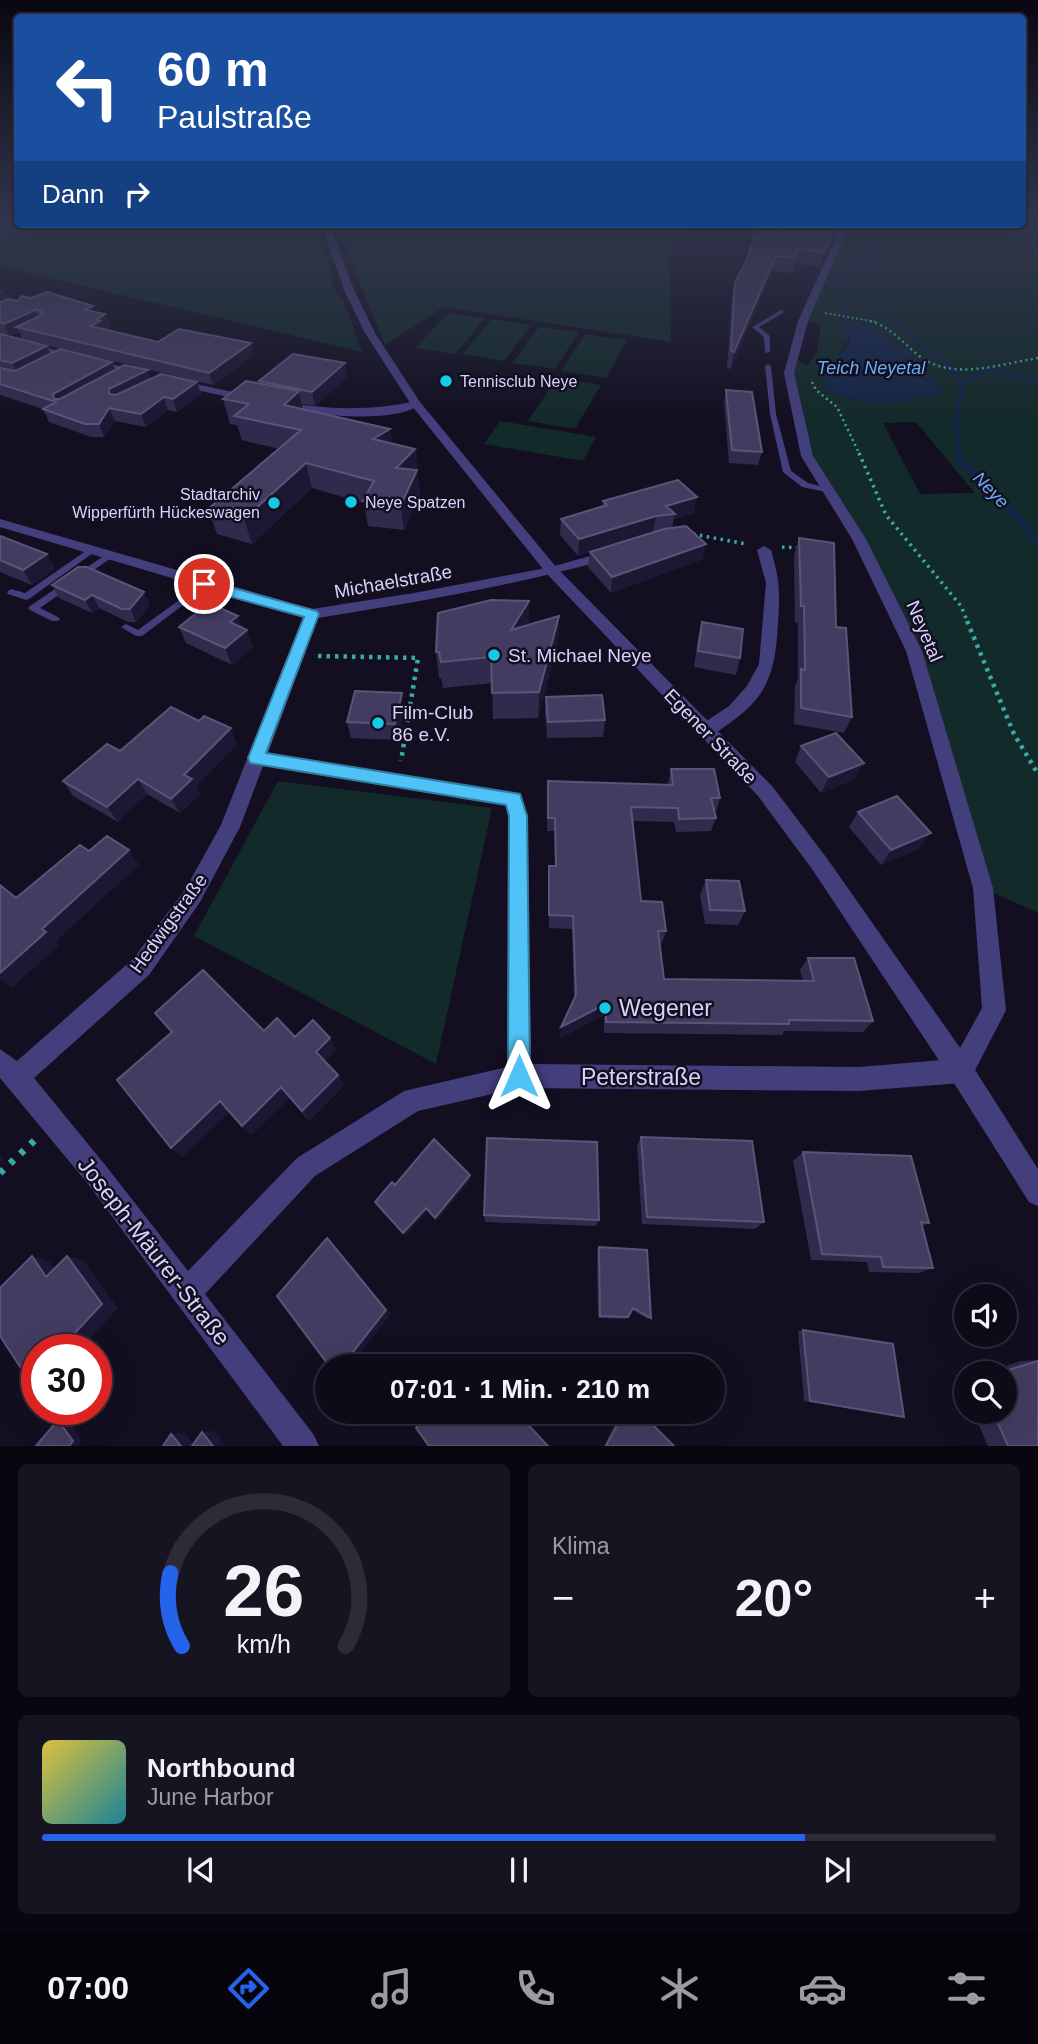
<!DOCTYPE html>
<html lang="de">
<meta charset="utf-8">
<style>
:root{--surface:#0e0b19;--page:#171422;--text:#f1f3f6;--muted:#9b9ba2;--line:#2e2b38;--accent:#2563eb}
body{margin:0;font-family:Helvetica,sans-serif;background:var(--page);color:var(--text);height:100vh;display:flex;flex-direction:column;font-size:26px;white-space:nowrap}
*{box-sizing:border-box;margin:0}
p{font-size:23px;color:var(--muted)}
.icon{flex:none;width:38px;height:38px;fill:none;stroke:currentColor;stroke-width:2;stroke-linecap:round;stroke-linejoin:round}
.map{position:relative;height:1446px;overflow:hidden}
.drawer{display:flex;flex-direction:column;gap:18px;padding:18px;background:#08060e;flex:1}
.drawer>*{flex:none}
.hud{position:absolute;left:14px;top:14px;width:1012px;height:214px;border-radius:7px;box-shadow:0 7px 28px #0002,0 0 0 2px var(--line);background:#1a4fa0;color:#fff;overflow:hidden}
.fabs{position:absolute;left:954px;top:1284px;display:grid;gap:14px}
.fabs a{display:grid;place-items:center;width:63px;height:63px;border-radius:50%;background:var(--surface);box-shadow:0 7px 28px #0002,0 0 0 2px var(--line);font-size:35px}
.speed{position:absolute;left:21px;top:1334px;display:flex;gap:14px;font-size:35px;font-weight:700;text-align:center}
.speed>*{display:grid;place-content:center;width:91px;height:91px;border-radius:50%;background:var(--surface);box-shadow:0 7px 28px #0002,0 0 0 2px var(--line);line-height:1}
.speed .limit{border:10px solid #d22;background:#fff;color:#111}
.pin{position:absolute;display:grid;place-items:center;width:60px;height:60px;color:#fff;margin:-30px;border:4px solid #fff;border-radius:50%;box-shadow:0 2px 7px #0007}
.me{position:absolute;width:77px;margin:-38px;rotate:0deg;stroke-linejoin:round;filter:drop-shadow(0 0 5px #0008)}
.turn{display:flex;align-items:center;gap:24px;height:147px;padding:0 28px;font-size:32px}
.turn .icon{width:91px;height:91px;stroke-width:2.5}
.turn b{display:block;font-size:49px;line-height:60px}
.then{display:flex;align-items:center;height:66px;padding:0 28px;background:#0003;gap:14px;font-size:26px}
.big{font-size:52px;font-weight:800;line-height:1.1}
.drawer .tile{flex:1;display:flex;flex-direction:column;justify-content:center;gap:10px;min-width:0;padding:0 24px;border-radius:10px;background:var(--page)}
.drawer .dial{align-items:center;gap:0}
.dial svg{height:182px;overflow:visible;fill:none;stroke:var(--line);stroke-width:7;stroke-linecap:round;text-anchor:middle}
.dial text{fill:var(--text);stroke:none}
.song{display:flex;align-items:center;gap:21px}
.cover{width:84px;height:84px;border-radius:10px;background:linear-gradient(135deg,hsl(50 70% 55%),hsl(190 70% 35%))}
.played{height:7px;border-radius:4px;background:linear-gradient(90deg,var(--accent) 80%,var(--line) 80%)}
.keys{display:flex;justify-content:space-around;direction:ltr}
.heat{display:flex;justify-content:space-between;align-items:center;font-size:38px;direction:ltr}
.drawer .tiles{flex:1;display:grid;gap:18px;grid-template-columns:1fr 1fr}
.tile:last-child{grid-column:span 2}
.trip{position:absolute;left:315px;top:1354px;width:410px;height:70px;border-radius:35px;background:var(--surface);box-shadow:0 7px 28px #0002,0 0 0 2px var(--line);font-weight:800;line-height:70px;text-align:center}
.dock{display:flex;height:112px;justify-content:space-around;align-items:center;background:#06040a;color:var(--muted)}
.dock .icon{width:49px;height:49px}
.dock .selected{color:var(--accent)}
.dock b{font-size:32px;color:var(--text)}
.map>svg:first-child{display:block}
.green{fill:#132a2a;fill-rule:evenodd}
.water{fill:#142646}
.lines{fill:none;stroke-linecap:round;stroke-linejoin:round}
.stream-far2{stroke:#142646;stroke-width:4.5}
.stream-far1{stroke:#142646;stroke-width:5}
.stream{stroke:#142646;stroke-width:7}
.path-far4{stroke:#38aaa7;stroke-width:2;stroke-dasharray:2 2.5;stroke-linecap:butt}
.path-far3{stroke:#38aaa7;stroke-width:2.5;stroke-dasharray:2 3.5;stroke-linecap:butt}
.path-far2{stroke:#38aaa7;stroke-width:3.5;stroke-dasharray:2.5 4.5;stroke-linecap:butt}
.path-far1{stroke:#38aaa7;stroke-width:4.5;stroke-dasharray:3.5 5;stroke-linecap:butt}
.path{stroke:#38aaa7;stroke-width:7;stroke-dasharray:5 9;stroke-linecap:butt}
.service{fill:#433e7c;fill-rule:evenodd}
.minor{fill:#433e7c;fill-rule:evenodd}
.tertiary{fill:#433e7c;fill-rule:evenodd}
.wall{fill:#322a4d}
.shaded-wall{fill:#1e1734}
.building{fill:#443c60;stroke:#5b5478;stroke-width:2}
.route{fill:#4fc3f7;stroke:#337fa1;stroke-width:2}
.poi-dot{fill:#13cae7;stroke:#130f21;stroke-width:2.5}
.labels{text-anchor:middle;stroke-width:5;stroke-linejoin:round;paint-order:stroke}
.far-poi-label{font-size:16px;fill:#d9d3fb;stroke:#130f21;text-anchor:start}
.far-water-label{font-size:18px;font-style:italic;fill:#6aaef2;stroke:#130f21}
.street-label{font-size:19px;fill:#d9d3fb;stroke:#130f21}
.poi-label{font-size:19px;fill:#d9d3fb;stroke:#130f21;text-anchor:start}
.near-poi-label{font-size:23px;fill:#d9d3fb;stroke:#130f21;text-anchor:start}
.near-street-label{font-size:23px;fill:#d9d3fb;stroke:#130f21}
</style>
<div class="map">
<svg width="1038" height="1446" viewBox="0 0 1038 1446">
<rect width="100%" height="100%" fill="#130f21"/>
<!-- green -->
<path class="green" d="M0,217H17L18,224H316L333,277L332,287L343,300L362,352L0,266Z
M1022,217H1038V913L983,888L914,651L807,456L789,373L794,359L808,365L817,351L821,324L803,321L843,224H1022ZM861,322L909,352L941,389L909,397V401C876,402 856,406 826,388L838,356ZM916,422L974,492V493L920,494L883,423Z
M336,224H700L677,241L669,260L671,342L444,307L385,345Z
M448,313L485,318L455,354L415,348Z
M492,319L531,325L504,361L462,354Z
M539,327L579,332L555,369L512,363Z
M585,334L627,340L606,378L561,371Z
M557,378L601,385L575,429L528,421Z
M500,421L596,437L583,461L484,444Z
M278,781L492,808L436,1064L194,936Z"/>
<!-- water -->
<path class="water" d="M843,321L860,322L910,352L941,389L938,395L909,397V402C876,403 856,406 826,388L824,375L850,341L838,327Z"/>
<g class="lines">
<!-- stream-far2 -->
<path class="stream-far2" d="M891,224L861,259L893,277L898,290L880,299L874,306L895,322
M846,313L843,302L832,285L861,259"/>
<!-- stream-far1 -->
<path class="stream-far1" d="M893,321L944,361L963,384L956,418L959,455
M963,384L987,370L1038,382"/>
<!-- stream -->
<path class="stream" d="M959,453L960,461L986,482L1038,543"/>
<!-- path-far4 -->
<path class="path-far4" d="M825,313L876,322"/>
<!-- path-far3 -->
<path class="path-far3" d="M870,321C891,327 902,342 918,355C952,382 999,364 1038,358
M812,382L816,390L837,407L860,455"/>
<!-- path-far2 -->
<path class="path-far2" d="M859,453L886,515L961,606L968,623
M693,534L746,544
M782,547L801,548"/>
<!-- path-far1 -->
<path class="path-far1" d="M967,621L1014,734L1038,774
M318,656L418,658L401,761"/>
<!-- path -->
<path class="path" d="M0,1173L35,1140"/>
<!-- service -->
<path class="service" d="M781,310L783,311V313L759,327L770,336V352L765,353L764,337L752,327Z
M768,364L771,366L776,414L791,471L808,483L831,489V493L802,487L783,472L770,414L765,366Z
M90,548L93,549V553L29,599L26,600L8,594L7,592L11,589L25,593Z
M108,553L112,556L111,558L40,608L58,617L60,619L58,621H52L30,610L28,608L30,606Z
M204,582L208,585L207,587L142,636H136L121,627L126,624L138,630Z"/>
<!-- minor -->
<path class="minor" d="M839,224H847L843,240L808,321L794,373L813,456L866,539L922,651L993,888L1006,1010L1002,1018L970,1080L961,1083L859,1091L519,1088L418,1111L315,1176L205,1294L314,1435L319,1446H283L88,1184L0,1078V1049L17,1061L133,959L186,888L221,825L303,617L0,527V519L312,609L414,593L551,567L611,550L616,551V557C518,585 418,602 318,618L268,753L521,794L528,816L531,1064L859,1067L954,1059L982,1008L973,888L906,651L852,539L801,456L784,373L798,321L835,240ZM263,766L506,805L508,816L507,1067L404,1091L297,1158L188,1271L106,1166L34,1078L149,975L200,902L240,827Z
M0,336L143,372L144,374L139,377L0,342Z
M177,380L252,396L258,399L252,402L173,385L172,383Z
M279,401C326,410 369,411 416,401L422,404C392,425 310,415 275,406L273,404Z
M764,546L771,550C780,581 780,592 778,624C775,671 769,697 727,725C718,731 710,739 699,736L696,731L699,726L729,706L747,686L759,664L766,583L757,550Z"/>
<!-- tertiary -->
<path class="tertiary" d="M321,224H329L355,292L375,333L420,402L557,568L772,786L826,857L970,1062L1038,1169V1206L1029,1202L952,1080L812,869L758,796L547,574L412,406L365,333L345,292Z"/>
</g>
<!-- wall -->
<path class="wall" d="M783,224H835L832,241L820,267L795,263L793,273L772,271L731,369L727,368L732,297L735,282L782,230Z
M0,289L10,299L18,301L31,298L105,314L110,326L105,330L158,342L254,355L213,385L22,339L19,331L9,336L2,335L47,346L50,354L112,362L115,370H148L150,378L201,394L177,412L168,410L146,427L115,421L104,437H91L49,422L43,409L0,395Z
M347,377L315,406L302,404L303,410L390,429L392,443L415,449L420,495L404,530L368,526L364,503L312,488L252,544L217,534L208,509L279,449L242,440L237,425L230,424L223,399L260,384L259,381Z
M726,390L762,452L758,465L729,463L724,402Z
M603,501L694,513L674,519L672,528L703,559L611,593L588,567L590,552L578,556L560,535L561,519L602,507Z
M0,536L47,554L55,569L32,585L0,572Z
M799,538L836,627L852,717L844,733L794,724L795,686L798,678V623L795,622L794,555Z
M52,585L150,605L136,622H128L99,608L92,613L59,598Z
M529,601V625L559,616L558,642L538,718L493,719L492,683L443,688L441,678H439L436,652Z
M702,622L740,658L736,675L694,667L698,638Z
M179,627L242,628L247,630L253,647L232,665L186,643Z
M546,697L605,720L603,737L547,738L545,713Z
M404,709L398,740L351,738L347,722Z
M237,744L196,786L200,794L180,813L147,794L118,822L73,796L63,781L120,751Z
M801,746L855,779L821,793L795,762Z
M671,769L720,798L716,812H714L716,818L711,831L676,832L674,822L633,821L641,901L666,931L662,943H660L664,979L803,981L800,970L808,958L873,1021L863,1032L784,1031L782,1035L604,1033V1015L560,1038L574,999L572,929L549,928V866H555L554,831H547L548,781L668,784Z
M858,812L920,848L881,865L849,827Z
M706,880L745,911L738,925L705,924L700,895Z
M264,1031L295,1037L336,1050L324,1061L344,1085L309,1121L289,1098L251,1135L229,1112L183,1157L171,1148Z
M641,1137L764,1222L755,1229L642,1224L637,1146Z
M803,1152L929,1223L922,1226L933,1268L918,1273L869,1272L867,1262L811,1260L793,1161Z
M484,1215L599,1220L596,1226L485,1222Z
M599,1247L651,1318L648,1319L632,1310L626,1319L598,1318L597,1250Z
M803,1330L904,1417L896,1416L804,1401L798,1331Z
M1038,1360V1446H988L973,1412H1004V1374H980L1022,1361Z
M966,1378V1396L959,1380Z
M621,1412H640L674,1446H604Z"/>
<!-- shaded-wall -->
<path class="shaded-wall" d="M835,227L832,241L820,267L824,252Z
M776,256L772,271L731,369L734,352Z
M6,291L11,302L0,307V293Z
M93,306L98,318L85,310Z
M35,310L40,322L16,327L19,331L9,336L4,324Z
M105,314L110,326L104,331L90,326Z
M251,343L254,355L213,385L209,373Z
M47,346L52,358L18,375L12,363Z
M112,362L117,374L55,402L53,394Z
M345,363L347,377L315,406L312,392Z
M148,370L152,383L114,407L109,394V389Z
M197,382L201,394L177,412L173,399Z
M299,391L304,415L284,405Z
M164,397L168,410L146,427L141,414Z
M109,408L115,421L104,437L99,424Z
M390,429L394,454L373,439Z
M415,449L420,495L404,530L396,468Z
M306,463L312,488L252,544L244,519Z
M697,497L694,513L674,519L675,514L666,506Z
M656,516L653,532L578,556L579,539Z
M706,544L703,559L611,593L612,577Z
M47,554L55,569L32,585L23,570Z
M144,592L150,605L136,622L130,609Z
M92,595L99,608L92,613L85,600Z
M529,601V628L511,630Z
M238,616L244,632L230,622Z
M559,616L558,642L538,718L539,692Z
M247,630L253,647L232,665L225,648Z
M402,693L404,709L398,740L395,724Z
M231,728L237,744L196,786L200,794L180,813L171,799L184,775Z
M864,763L855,779L821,793L829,777Z
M138,779L147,794L118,822L107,807Z
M931,833L920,848L881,865L891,850Z
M129,850L139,865L56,941L59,945L12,988L0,979V973L42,929Z
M606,1004L604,1015L560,1038L561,1027Z
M330,1038L336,1050L322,1063L316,1052Z
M338,1075L344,1085L309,1121L302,1111Z
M281,1087L289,1098L251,1135L242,1126Z
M220,1101L230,1111L183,1157L171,1148Z
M0,1154L4,1159L0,1163Z
M470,1175L471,1179L437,1221L435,1218Z
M426,1208L428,1211L405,1236L403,1233Z
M327,1238L334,1244L391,1314L349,1367H341Z
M32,1256L50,1262L64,1282L46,1277Z
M67,1256L84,1261L118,1308L80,1349H60Z
M37,1375V1382H30Z
M68,1419L82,1440L77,1446H69L58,1420Z
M214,1431L226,1446H213L202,1432Z
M185,1433L195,1446H181L171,1434Z"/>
<!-- building -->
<path class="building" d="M784,224H835V227L824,252L797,249L796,258L776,256L734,352L731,351L735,282L747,260L757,227L783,230Z
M47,292L93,306L85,310L105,314L97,320L100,321L90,326L158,342L179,329L251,343L209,373L16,327L42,315L41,311L35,310L4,324L0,323V302L9,299L18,301L21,296L31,298Z
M0,334L47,346L12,363L0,360Z
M60,349L112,362L53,394L54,399H60L124,365L148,370L109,389V394L116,395L161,374L197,382L173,399L164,397L141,414L109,408L99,424H85L43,409L56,402L0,384V368L15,371Z
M293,354L345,363L312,392L259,381Z
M246,381L299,391L284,405L390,429L373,439L415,449L396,468L417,470L401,505L363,501L374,481L306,463L244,519L208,509L301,430L234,416L249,404L223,399Z
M726,390L752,392L762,452L732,450Z
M678,480L697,497L666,506L675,514L656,516L579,539L561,519L607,505L603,501Z
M686,526L706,544L612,577L590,552L664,529Z
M0,536L47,554L23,570L0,560Z
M799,538L834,543L836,627L846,628L852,717L801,708V669L805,670L804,606H801Z
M78,567H87L144,592L130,609H122L92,595L85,600L52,585Z
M491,600L529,601L511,630L559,616L539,692L492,693L491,657L441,662L439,652H436L438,613Z
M209,603L238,616L230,622L247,630L225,648L179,627Z
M702,622L743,629L740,658L698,651Z
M355,691L402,693L395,724L347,722Z
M602,695L605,720L548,722L546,697Z
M171,707L199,721L204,716L231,728L184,775L192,779L171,799L138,779L107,807L63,781L107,744L120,751Z
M836,733L864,763L829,777L801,746Z
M671,769H714L720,798H711L716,818L679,819L678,808L631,807L641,901L662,902L666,931H658L664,979L814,981L808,958H854L873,1021L789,1020V1024L606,1022V1004L561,1027L576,995L573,916L549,915V866H556L555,818H548V781L673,785Z
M897,796L931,833L891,850L858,812Z
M107,836L129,850L42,929L46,932L0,973V885L16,898L80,845L89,851Z
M706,880L739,881L745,911L710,910Z
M203,970L264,1031L277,1018L295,1037L313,1020L330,1038L316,1052L338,1075L302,1111L281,1087L242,1126L220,1101L171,1148L117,1080L172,1032L155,1013Z
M641,1137L752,1141L764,1222L647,1217Z
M487,1138L597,1142L599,1220L484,1215Z
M434,1139L470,1175L435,1218L426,1208L403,1233L375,1202L392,1182L395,1185Z
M803,1152L911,1156L929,1223L921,1222L933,1268L883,1267L881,1257L822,1254Z
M327,1238L386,1310L341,1367H330L277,1296Z
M599,1247L647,1250L651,1318L633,1308L628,1317L600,1316Z
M32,1256L46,1277L67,1256L102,1304L60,1349H37V1375L30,1382L0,1336V1288Z
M803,1330L893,1344L904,1417L810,1401Z
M462,1357L472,1367H456Z
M1038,1361V1446H1008L993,1412H1004V1374H995Z
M426,1412H516L548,1446H429L416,1428Z
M624,1412H640L674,1446H606Z
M58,1420L73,1441L69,1446H36Z
M202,1432L213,1446H192Z
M171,1434L181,1446H163Z"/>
<!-- sky -->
<linearGradient id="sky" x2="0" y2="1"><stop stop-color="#0a0812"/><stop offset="0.52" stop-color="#33374e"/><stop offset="1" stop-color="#33374e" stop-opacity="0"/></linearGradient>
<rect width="1038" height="419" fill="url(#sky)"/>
<!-- route -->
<path class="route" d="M204,580L317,611L319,614L266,753L520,794L527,816L530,1076L527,1084L519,1087L511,1084L508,1076L509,816L506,805L250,763L248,758L304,617L199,588V581Z"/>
<!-- markers -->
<g class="poi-dot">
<circle cx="446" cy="381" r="7"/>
<circle cx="351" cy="502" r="7"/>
<circle cx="274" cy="503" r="7"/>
<circle cx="494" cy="655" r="7"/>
<circle cx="378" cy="723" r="7"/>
<circle cx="605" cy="1008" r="7"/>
</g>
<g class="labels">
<!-- far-poi labels -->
<g class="far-poi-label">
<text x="460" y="387">Tennisclub Neye</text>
<text x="260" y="500" text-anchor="end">Stadtarchiv<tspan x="260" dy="18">Wipperfürth Hückeswagen</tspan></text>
<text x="365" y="508">Neye Spatzen</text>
</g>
<!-- far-water labels -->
<g class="far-water-label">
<text x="871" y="374">Teich Neyetal</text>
<text transform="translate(991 490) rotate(46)" y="6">Neye</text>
</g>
<!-- street labels -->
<g class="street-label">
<text transform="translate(393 581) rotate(-10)" y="7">Michaelstraße</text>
<text transform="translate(925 631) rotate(67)" y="7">Neyetal</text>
<text transform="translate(711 736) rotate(46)" y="7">Egener Straße</text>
<text transform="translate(168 923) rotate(-54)" y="7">Hedwigstraße</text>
</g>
<!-- poi labels -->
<g class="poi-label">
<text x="508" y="662">St. Michael Neye</text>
<text x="392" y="719">Film-Club<tspan x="392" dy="22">86 e.V.</tspan></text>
</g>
<!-- near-poi labels -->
<g class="near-poi-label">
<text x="619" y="1016">Wegener</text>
</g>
<!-- near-street labels -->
<g class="near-street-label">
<text x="641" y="1085">Peterstraße</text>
<text transform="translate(154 1251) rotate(52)" y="8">Joseph-Mäurer-Straße</text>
</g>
</g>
</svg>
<div class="fabs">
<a><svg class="icon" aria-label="sound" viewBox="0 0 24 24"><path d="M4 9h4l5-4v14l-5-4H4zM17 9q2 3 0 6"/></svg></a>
<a><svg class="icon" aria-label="search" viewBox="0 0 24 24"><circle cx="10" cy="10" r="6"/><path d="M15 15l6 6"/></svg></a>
</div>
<div class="speed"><div class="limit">30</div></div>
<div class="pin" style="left:204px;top:584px;background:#d93025"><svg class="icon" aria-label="arrive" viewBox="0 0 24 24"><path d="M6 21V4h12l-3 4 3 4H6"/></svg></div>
<svg class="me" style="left:519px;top:1076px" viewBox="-20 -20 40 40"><path d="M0-17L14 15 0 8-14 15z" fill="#4fc3f7" stroke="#fff" stroke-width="4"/></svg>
<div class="trip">07:01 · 1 Min. · 210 m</div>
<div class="hud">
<div class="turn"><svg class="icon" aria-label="left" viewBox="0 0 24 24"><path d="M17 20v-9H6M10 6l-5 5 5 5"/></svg><div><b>60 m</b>Paulstraße</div></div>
<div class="then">Dann<svg class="icon" aria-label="right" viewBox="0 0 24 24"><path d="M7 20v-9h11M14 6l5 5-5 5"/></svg></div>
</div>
</div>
<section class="drawer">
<div class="tiles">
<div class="tile dial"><svg viewBox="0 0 100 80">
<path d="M14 69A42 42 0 1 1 86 69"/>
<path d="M14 69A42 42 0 0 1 9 37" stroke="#2563eb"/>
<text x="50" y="56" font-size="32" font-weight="700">26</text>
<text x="50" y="72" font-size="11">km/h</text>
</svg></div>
<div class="tile"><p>Klima</p>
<div class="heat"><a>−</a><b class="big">20°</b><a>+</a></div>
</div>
<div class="tile">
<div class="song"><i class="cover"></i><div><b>Northbound</b><p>June Harbor</p></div></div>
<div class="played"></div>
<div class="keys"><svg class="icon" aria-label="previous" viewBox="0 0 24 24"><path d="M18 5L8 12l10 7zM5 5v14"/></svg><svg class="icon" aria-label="pause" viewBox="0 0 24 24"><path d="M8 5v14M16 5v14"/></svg><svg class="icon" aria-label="next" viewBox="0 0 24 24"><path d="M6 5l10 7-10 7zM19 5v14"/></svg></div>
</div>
</div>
</section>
<nav class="dock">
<b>07:00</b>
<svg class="icon selected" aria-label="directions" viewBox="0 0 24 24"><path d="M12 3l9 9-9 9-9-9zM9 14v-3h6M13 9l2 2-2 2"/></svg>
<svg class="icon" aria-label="music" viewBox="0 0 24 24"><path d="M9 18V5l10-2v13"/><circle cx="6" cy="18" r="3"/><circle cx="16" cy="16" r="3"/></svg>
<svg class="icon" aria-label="phone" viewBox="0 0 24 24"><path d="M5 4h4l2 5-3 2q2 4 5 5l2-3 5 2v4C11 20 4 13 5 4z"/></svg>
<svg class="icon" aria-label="climate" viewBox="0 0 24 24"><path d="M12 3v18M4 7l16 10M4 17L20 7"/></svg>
<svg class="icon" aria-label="car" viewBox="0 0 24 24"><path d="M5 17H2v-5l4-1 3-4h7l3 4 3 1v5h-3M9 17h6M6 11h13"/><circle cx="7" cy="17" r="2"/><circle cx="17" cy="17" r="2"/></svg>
<svg class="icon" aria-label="filters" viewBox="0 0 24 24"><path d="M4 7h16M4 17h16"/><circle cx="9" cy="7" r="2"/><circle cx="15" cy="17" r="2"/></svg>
</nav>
